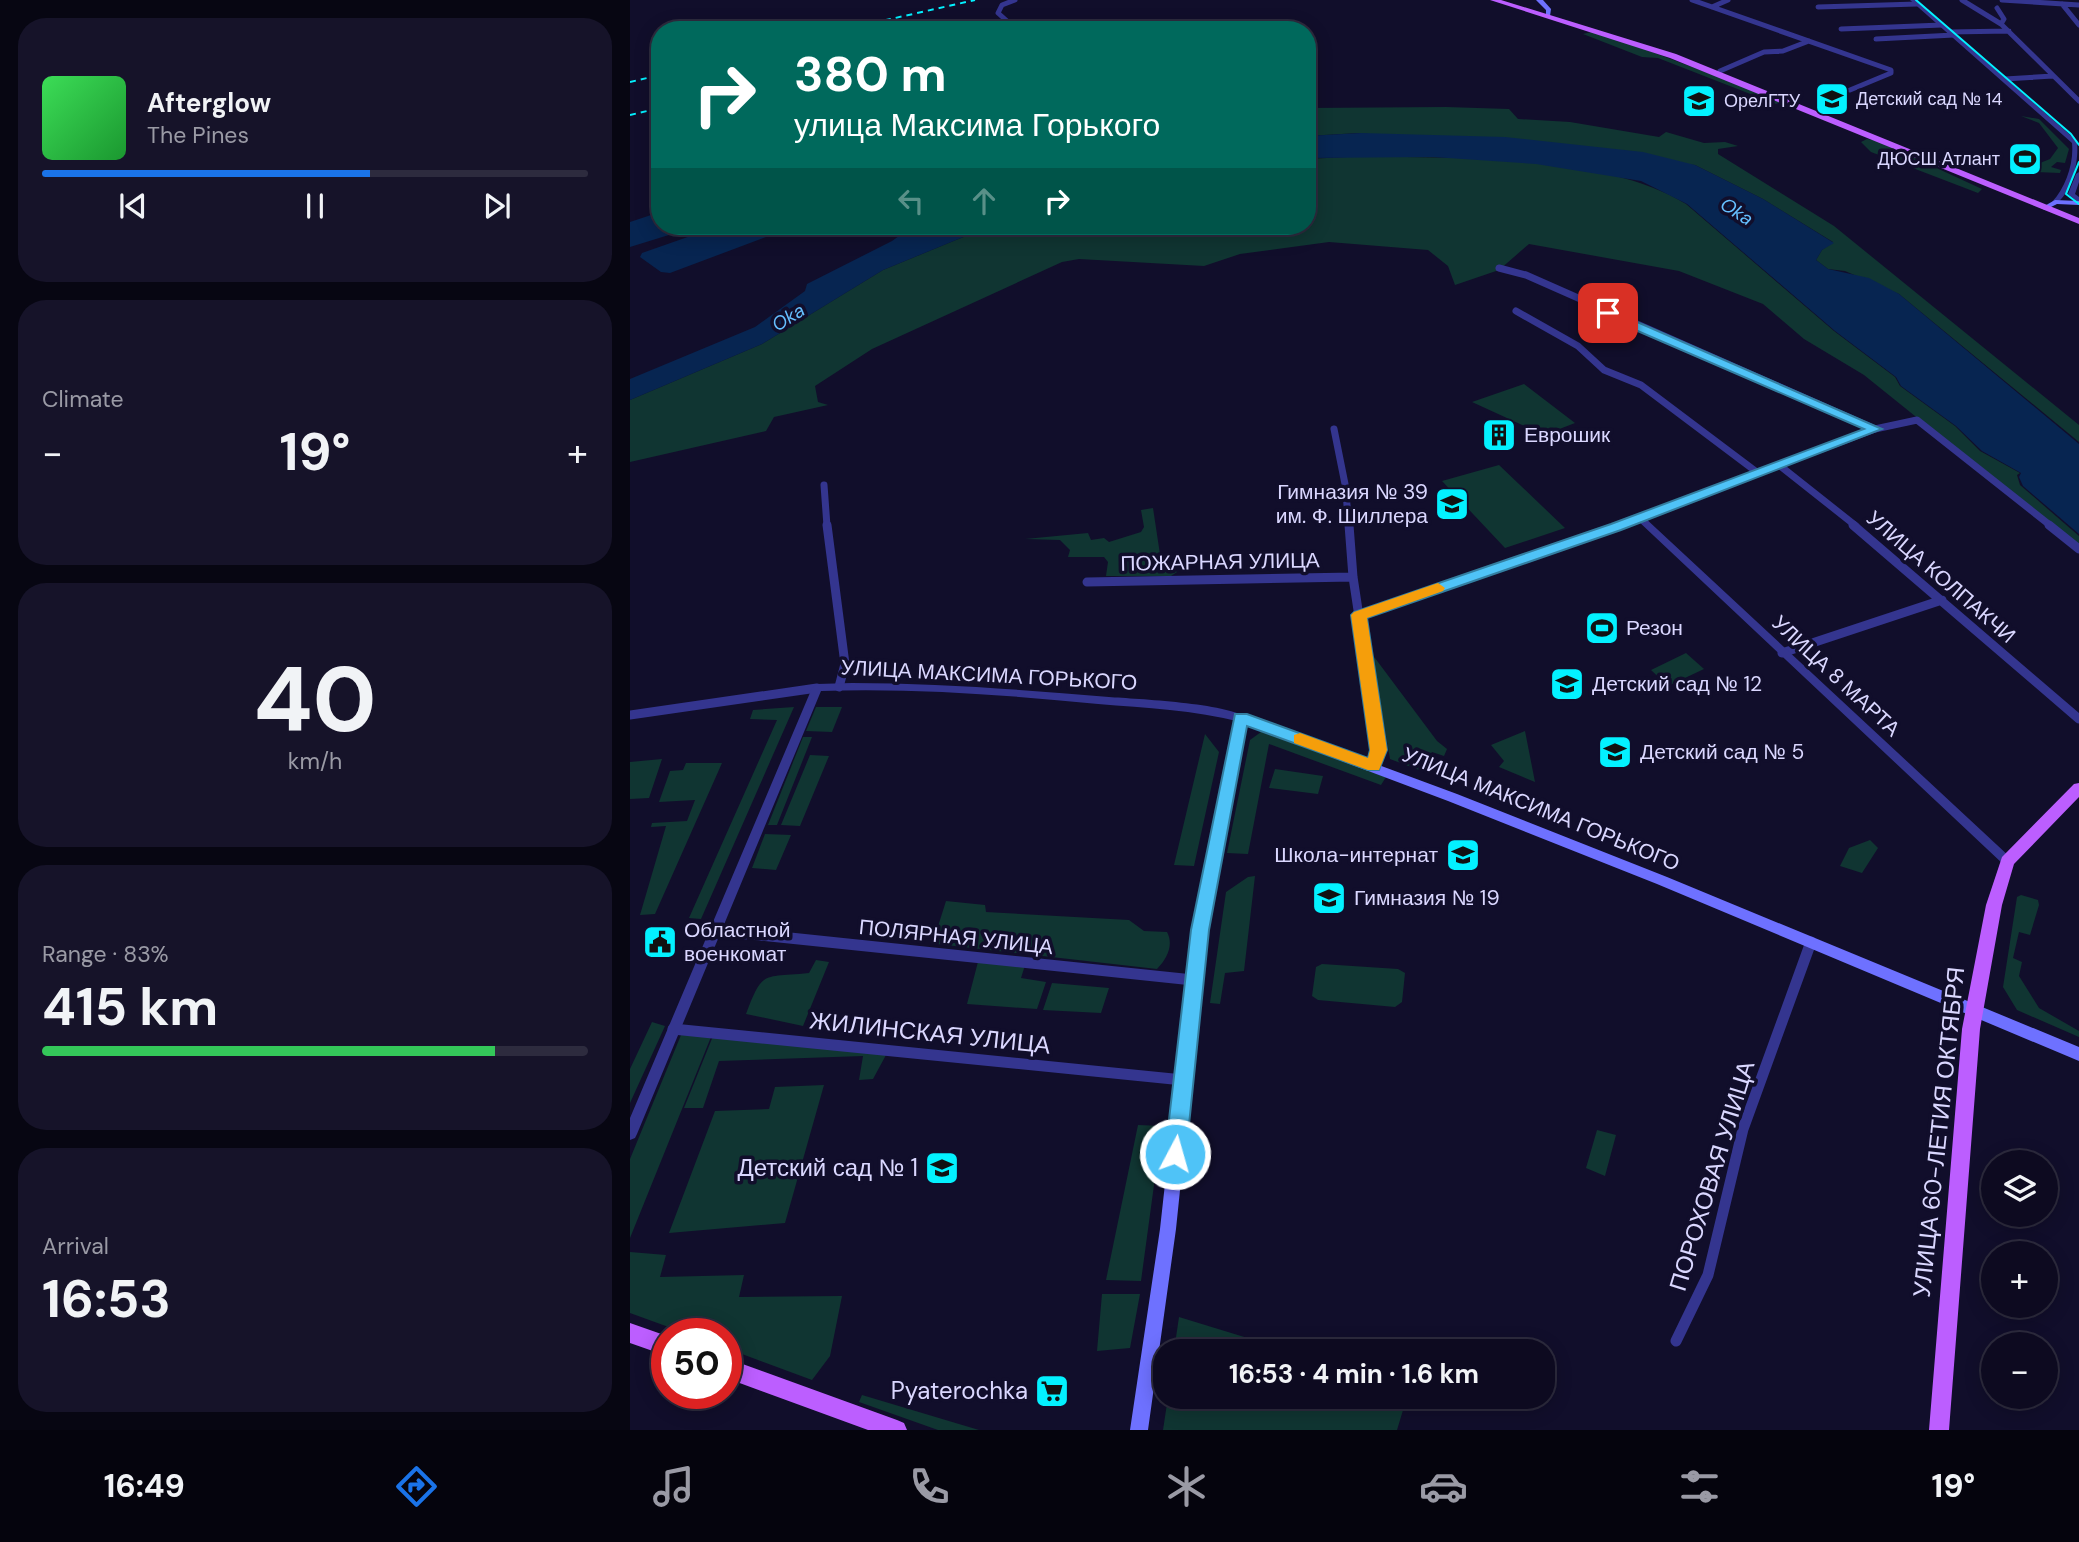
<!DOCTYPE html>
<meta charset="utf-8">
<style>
:root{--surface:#0d0a20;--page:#161329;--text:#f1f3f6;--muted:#9a9aa5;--line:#2d2b3e;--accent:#1a73e8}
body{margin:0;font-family:"DM Sans",sans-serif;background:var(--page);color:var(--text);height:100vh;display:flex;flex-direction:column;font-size:26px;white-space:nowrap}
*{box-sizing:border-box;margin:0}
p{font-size:23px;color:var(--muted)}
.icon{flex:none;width:38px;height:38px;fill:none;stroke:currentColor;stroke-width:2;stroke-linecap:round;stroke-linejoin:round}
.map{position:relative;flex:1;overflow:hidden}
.drawer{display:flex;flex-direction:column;gap:18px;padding:18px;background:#070612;width:630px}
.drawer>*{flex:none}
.top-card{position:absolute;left:21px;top:21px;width:665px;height:214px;border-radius:28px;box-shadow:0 4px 18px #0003,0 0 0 2px var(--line);background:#00695c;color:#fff;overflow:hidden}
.buttons{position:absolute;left:1351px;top:1150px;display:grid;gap:14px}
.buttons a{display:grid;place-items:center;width:77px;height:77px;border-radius:50%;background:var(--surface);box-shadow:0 4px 18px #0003,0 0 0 2px var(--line);font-size:35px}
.speed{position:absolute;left:21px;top:1318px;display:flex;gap:14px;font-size:35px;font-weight:700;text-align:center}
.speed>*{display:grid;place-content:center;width:91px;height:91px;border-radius:50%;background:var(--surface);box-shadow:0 4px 18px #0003,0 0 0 2px var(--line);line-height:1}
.speed .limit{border:10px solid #d22;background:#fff;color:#111}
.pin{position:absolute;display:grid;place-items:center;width:60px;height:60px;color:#fff;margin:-30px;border-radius:14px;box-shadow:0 4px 10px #0006}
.me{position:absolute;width:77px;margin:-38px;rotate:6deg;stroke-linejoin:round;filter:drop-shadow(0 0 5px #0008)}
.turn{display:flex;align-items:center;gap:24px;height:147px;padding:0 28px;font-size:32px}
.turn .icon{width:91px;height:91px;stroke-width:2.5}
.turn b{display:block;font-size:49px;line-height:60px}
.lanes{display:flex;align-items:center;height:66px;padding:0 28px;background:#0003;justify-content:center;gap:35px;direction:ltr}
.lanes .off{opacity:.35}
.big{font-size:52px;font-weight:700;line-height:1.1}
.drawer .card{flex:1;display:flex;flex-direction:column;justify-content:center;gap:10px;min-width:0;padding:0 24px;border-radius:28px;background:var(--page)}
.drawer .dial{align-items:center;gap:0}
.dial b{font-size:91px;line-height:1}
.song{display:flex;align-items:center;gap:21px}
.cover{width:84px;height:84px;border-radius:10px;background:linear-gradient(135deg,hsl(130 70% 55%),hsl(130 70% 35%))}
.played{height:7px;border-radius:4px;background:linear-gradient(90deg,var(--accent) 60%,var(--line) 60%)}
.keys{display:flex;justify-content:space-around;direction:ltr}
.heat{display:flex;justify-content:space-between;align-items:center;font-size:38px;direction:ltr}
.charge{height:10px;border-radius:5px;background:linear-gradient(90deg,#34c759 83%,var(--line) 0)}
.trip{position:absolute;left:523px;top:1339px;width:402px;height:70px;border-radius:28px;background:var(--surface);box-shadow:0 4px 18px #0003,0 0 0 2px var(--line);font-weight:700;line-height:70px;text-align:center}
.menu{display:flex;height:112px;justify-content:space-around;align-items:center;background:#05040d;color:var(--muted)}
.menu .icon{width:49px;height:49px}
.menu .on{color:var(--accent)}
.menu b{font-size:32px;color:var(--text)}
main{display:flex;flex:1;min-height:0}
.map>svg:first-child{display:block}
.green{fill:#103532}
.water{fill:#072551}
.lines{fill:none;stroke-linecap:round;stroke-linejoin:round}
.minor-far3{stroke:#34358f;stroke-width:5}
.minor-far2{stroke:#34358f;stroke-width:7}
.minor-far1{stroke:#34358f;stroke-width:9}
.minor{stroke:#34358f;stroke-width:11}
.tertiary{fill:#34358f;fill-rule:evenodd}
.secondary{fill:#6e71ff;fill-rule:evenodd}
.primary{fill:#bc5eff;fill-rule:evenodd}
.tram{stroke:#03f1ff;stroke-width:2}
.rail{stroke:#03f1ff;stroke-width:2;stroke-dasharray:6 5;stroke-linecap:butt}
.route{fill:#4fc3f7;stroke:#337fa1;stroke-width:2}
.slow{fill:#f59e0b}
.labels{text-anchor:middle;stroke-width:7;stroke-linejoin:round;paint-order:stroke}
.far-poi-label{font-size:18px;fill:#dad7ff;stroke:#110e2b;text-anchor:start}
.far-water-label{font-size:19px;font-style:italic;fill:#65bfff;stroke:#110e2b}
.poi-label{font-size:21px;fill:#dad7ff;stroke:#110e2b;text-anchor:start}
.street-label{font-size:21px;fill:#dad7ff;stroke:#110e2b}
.near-street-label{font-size:24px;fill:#dad7ff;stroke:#110e2b}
.near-poi-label{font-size:24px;fill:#dad7ff;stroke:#110e2b;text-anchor:end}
</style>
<main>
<section class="drawer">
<div class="card">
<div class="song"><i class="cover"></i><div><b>Afterglow</b><p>The Pines</p></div></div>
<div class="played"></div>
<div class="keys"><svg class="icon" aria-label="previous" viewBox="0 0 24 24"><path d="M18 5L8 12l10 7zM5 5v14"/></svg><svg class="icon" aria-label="pause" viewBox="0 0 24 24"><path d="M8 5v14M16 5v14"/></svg><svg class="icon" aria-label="next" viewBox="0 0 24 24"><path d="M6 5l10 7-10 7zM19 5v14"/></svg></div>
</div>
<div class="card"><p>Climate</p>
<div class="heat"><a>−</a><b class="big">19°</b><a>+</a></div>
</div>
<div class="card dial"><b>40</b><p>km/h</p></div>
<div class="card"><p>Range · 83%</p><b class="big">415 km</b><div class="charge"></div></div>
<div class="card"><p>Arrival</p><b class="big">16:53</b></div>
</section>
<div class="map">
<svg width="1449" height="1430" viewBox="0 0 1449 1430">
<rect width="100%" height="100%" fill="#110e2b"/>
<!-- green -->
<path class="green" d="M424,21L481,25L500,30H399L392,24Z
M966,31L1153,101L1146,104L1028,58L1012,57L953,34Z
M816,107L879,109L888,119L940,122L1029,137L1036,132L1074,143L1095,142L1108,146L1088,149V154L1204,226L1449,425V442L1269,294L1215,271L1198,269L1186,260L1192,250L1203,242L1133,199L1065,165L729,133L677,136V108Z
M1391,116L1409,119L1439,149L1435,163L1427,162L1421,167L1431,170L1430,173L1406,172L1404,169L1405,165L1420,159L1428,148L1409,123Z
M1237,139L1248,141L1352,189L1348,193L1241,152L1231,142Z
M717,157C814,157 974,153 1056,204L1204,331L1265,377L1270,386L1325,426L1350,451L1390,473L1387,475L1390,485L1449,536V548L1234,375L1174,339L1133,304L1049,271L899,244L869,270L825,285L818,266L798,250L699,242L610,254L574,266L449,259L432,262L242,349L185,386L188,402L198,405L144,417L136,431L0,462V400L132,344L253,270L360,226L376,234L396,226H677V159Z
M894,384L945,423L914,435L842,402Z
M869,465L935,528L875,548L812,481Z
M523,508L531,561L547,572L541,576H476L478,562L474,557H438L440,550L430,540L395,539L458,533L461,540L474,538L479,542L511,532L514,527L511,510Z
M1056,653L1074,669L1038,686L1021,670Z
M742,654L807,741L817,749L814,756L802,752L793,763L802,768L797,773L760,759Z
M164,707L71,919L59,918L147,720L120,719L123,710Z
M186,707H212L202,732L176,731Z
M895,731L905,782L869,767L874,761L861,745Z
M631,732L756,777L751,785L639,744L618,854L597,853L620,740Z
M575,734L589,752L564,866L544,865Z
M173,737H182L147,825H138Z
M180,755L199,756L170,826L151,825Z
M32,759L19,798L0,799V762Z
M56,763H92L25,914L10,915L36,826L21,827L22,823L57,821L65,800L29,802L40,771L53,770Z
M645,769L693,776L688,794L639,788Z
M135,834L161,835L146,870L122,868Z
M1240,840L1248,848L1232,873L1210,866L1219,848Z
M625,876L614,971L595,973L590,1004L580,1003L596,892L618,877Z
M1391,895L1408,900L1409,905L1400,935L1389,932L1383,958L1392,962L1389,976L1409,1008L1449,1031V1037L1387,1010L1373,987L1387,897Z
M316,901L355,905L356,912L499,920L514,931L537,932C544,945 537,959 527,969L307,944L304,939Z
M349,958L396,962L391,978L416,982L407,1009L337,1004Z
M186,960L199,962L173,1026L116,1014C133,969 133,978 179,973Z
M692,964L768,969L775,973L772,1002L765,1007L688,1000L682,996L686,967Z
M422,983L479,988L471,1013L413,1010Z
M22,1022L35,1026L0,1103V1069Z
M51,1035L81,1037L0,1238V1159Z
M83,1036L256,1055L243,1079L229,1080L233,1056L89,1061L73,1108H54Z
M194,1085L155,1223L39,1233L85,1111L139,1109L145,1087Z
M508,1125L532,1126L511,1281L476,1280Z
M967,1130L986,1135L975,1176L956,1168Z
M0,1252L36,1255L30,1277L114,1275L109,1297L212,1296L200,1356L182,1380L96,1348V1334L55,1333L0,1313Z
M472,1294H510L500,1348L467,1351Z
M549,1317L660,1351H544Z
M232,1395L349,1430H308L229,1402Z
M538,1397V1396L777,1397L767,1430H533Z"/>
<!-- water -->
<path class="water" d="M731,133L875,137L1013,152L1065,165L1133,199L1204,243L1192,250L1186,260L1198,269L1239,278L1269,294L1449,444V534L1393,486L1389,477L1391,473L1352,451L1326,426L1271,386L1266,377L1205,331L1057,204L1011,181L906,164L803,157L677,158V136Z
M30,212V226H68L0,247V222Z
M89,226H141L146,229L144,234L40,273L31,272L10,257L12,253Z
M283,226H360L253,270L132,344L0,400V379L125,327L175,291L177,284L262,241Z"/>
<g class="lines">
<!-- minor-far3 -->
<path class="minor-far3" d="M385,0L372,5L368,13L387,30
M1062,0L1261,70V73L1220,90
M1332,0L1371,24
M1372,0L1449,5
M1432,4L1449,25
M1082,7L1098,0
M1188,7L1287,4
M1367,8L1374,19L1371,24L1449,101
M1211,29L1312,25
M1320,32L1379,31
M1246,39L1324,35
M1090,71L1134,52L1153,51L1179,41
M1375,79L1423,76"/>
<!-- minor-far2 -->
<path class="minor-far2" d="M869,268L896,275L1245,429
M886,311L948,346L974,370L1011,385L1128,473
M704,429L715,484L719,526
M1149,465L1226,526
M194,485L197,526
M987,526L1245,429L1287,420L1421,526"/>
<!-- minor-far1 -->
<path class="minor-far1" d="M197,525L215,664L209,687
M719,525L723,577L749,749L744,766
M1223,525L1449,719
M1419,525L1449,549
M457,582L723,577
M729,615L992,525
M1152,653L1312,600
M0,715L187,688"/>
<!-- minor -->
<path class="minor" d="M84,933L121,934L563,980
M43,1029L553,1080
M1046,1341L1078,1275L1113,1129L1181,942"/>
<!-- tertiary -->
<path class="tertiary" d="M1280,0H1286L1447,141C1449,161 1443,190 1427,203L1422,202C1436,187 1444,163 1442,143Z
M1449,172V182L1445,194L1449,197V203L1438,194L1446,174Z
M1010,515L1013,516L1381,858L1383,861L1381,864L1377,866L1373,864L1007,520L1005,518L1007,516Z
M222,683C308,683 394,690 479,697C506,699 599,703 616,718L611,722C564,710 516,708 468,704C376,695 284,688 191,691L7,1134L5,1138L0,1140V1118L182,688L187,684Z"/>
<!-- secondary -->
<path class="secondary" d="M906,0H913L921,9L920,16H916V10Z
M1425,200L1449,201V205L1427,204L1415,210L1411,208Z
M611,714L827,794L1037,877L1449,1047V1061L1027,884L818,801L616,725L577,930L546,1229L518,1430H500L530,1229L563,930L605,718Z"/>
<!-- primary -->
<path class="primary" d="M860,0H871L1046,54L1449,218V224L1040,58Z
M1449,783V797L1384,864L1372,905L1350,1029L1319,1430H1299L1332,1029L1356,905L1372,857L1444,784Z
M0,1323L37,1336V1356L0,1343Z
M96,1358L267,1420L274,1423L277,1430H238L96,1378Z"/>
<!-- tram -->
<path class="tram" d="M1286,0L1441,134L1449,145
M1449,162L1436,194L1449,204"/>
<!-- rail -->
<path class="rail" d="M212,30L345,0
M0,82L30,75
M0,115L30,108"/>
</g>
<!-- route -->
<path class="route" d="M973,311H982L1252,429L991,530L737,618L757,750L749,770H738L617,726L579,930L556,1154L552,1161L545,1164L538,1161L535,1154L561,930L605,714H617L738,758L740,750L721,615L724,612L981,524L1234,429L973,316Z"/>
<!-- slow -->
<path class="slow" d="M808,583L815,588L813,591L737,618L757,750L749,770H738L664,743V735L670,733L738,758L740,750L721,615L724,612Z"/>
<!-- icons -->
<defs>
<g id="school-square" transform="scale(1.75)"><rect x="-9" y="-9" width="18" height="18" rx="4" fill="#03f1ff" stroke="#110e2b"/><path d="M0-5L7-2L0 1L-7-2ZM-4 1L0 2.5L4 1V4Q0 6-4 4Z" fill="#111"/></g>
<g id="university-square" transform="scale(1.75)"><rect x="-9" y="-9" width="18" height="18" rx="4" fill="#03f1ff" stroke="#110e2b"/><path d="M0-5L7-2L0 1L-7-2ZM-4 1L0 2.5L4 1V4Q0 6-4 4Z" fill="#111"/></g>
<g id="stadium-square" transform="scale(1.75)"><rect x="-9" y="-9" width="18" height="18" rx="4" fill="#03f1ff" stroke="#110e2b"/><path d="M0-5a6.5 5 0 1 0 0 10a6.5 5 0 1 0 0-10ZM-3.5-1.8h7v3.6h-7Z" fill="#111"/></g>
<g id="building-square" transform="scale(1.75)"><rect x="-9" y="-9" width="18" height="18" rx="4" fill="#03f1ff" stroke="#110e2b"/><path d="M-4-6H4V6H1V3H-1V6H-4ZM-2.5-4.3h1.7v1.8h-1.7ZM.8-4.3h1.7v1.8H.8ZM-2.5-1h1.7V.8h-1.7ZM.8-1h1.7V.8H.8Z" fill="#111"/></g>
<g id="civic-square" transform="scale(1.75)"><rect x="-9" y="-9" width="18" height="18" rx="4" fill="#03f1ff" stroke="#110e2b"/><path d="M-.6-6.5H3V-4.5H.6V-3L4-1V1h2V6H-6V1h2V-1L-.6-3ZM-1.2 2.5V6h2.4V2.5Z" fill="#111"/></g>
<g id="supermarket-square" transform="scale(1.75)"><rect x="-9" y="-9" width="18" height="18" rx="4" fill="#03f1ff" stroke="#110e2b"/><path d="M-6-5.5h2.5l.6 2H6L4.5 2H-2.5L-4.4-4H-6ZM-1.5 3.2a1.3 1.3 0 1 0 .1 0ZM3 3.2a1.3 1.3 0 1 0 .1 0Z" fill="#111"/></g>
</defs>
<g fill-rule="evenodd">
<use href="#school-square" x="1202" y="99"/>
<use href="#university-square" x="1069" y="101"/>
<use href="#stadium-square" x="1395" y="159"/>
<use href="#building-square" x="869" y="435"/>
<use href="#school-square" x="822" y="504"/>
<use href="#stadium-square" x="972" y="628"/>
<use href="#school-square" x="937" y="684"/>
<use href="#school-square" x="985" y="752"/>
<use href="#school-square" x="833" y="855"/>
<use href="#school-square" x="699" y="898"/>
<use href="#civic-square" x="30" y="942"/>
<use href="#school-square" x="312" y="1168"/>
<use href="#supermarket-square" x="422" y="1391"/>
</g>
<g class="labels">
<!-- far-poi labels -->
<g class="far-poi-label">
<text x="1226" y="105">Детский сад № 14</text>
<text x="1094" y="107">ОрелГТУ</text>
<text x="1370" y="165" text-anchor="end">ДЮСШ Атлант</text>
</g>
<!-- far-water labels -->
<g class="far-water-label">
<text transform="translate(1107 211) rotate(33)" y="7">Oka</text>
<text transform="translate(158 317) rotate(-32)" y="7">Oka</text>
</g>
<!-- poi labels -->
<g class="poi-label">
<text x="894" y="442">Еврошик</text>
<text x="798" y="499" text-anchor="end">Гимназия № 39<tspan x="798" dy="24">им. Ф. Шиллера</tspan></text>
<text x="996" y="635">Резон</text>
<text x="962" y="691">Детский сад № 12</text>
<text x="1010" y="759">Детский сад № 5</text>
<text x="808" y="862" text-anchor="end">Школа-интернат</text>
<text x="724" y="905">Гимназия № 19</text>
<text x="54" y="937">Областной<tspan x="54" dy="24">военкомат</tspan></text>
</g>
<!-- street labels -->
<g class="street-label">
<text transform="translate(590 562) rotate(-1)" y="7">ПОЖАРНАЯ УЛИЦА</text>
<text transform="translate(1311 577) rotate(41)" y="7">УЛИЦА КОЛПАКЧИ</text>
<text transform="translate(359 675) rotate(3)" y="7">УЛИЦА МАКСИМА ГОРЬКОГО</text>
<text transform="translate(1206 676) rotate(43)" y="7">УЛИЦА 8 МАРТА</text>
<text transform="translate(911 809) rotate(22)" y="7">УЛИЦА МАКСИМА ГОРЬКОГО</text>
<text transform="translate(326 937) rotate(6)" y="7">ПОЛЯРНАЯ УЛИЦА</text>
</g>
<!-- near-street labels -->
<g class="near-street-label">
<text transform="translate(300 1033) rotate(6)" y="8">ЖИЛИНСКАЯ УЛИЦА</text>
<text transform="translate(1309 1132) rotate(-84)" y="8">УЛИЦА 60-ЛЕТИЯ ОКТЯБРЯ</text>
<text transform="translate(1082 1176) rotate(-73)" y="8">ПОРОХОВАЯ УЛИЦА</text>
</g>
<!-- near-poi labels -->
<g class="near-poi-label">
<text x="288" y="1176">Детский сад № 1</text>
<text x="398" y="1399">Pyaterochka</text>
</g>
</g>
</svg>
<div class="buttons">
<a><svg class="icon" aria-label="layers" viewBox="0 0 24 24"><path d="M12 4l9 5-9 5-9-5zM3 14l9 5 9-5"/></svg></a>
<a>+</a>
<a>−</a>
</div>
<div class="speed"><div class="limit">50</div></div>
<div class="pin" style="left:978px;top:313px;background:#d93025"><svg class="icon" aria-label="arrive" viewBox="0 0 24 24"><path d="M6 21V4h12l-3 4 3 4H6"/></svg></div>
<svg class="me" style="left:545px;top:1154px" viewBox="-20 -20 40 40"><circle r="17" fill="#4fc3f7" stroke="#fff" stroke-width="3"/><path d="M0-11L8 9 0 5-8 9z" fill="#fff"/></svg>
<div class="trip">16:53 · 4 min · 1.6 km</div>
<div class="top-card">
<div class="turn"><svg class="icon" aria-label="right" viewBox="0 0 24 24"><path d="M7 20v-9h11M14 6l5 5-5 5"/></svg><div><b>380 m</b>улица Максима Горького</div></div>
<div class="lanes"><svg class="icon off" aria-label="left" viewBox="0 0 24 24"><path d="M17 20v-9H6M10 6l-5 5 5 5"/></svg><svg class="icon off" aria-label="ahead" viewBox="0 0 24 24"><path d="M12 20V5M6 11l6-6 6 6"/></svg><svg class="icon" aria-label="right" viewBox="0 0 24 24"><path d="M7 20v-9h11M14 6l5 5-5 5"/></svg></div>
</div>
</div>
</main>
<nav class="menu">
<b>16:49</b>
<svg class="icon on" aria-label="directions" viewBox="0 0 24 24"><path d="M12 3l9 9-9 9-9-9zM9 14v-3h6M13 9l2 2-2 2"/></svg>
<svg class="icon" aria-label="music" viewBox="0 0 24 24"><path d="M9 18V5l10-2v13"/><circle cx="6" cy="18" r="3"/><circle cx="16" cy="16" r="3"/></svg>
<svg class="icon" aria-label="phone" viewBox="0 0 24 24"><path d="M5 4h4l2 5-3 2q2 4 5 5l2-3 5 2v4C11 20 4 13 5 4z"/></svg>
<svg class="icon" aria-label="climate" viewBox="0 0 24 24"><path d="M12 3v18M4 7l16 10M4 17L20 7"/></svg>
<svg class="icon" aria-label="car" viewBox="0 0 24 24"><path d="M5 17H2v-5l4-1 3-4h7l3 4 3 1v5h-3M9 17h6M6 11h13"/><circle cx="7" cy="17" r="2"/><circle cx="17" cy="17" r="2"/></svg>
<svg class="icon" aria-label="filters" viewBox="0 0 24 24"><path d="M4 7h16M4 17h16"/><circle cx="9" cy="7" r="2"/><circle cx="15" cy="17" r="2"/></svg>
<b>19°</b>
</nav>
